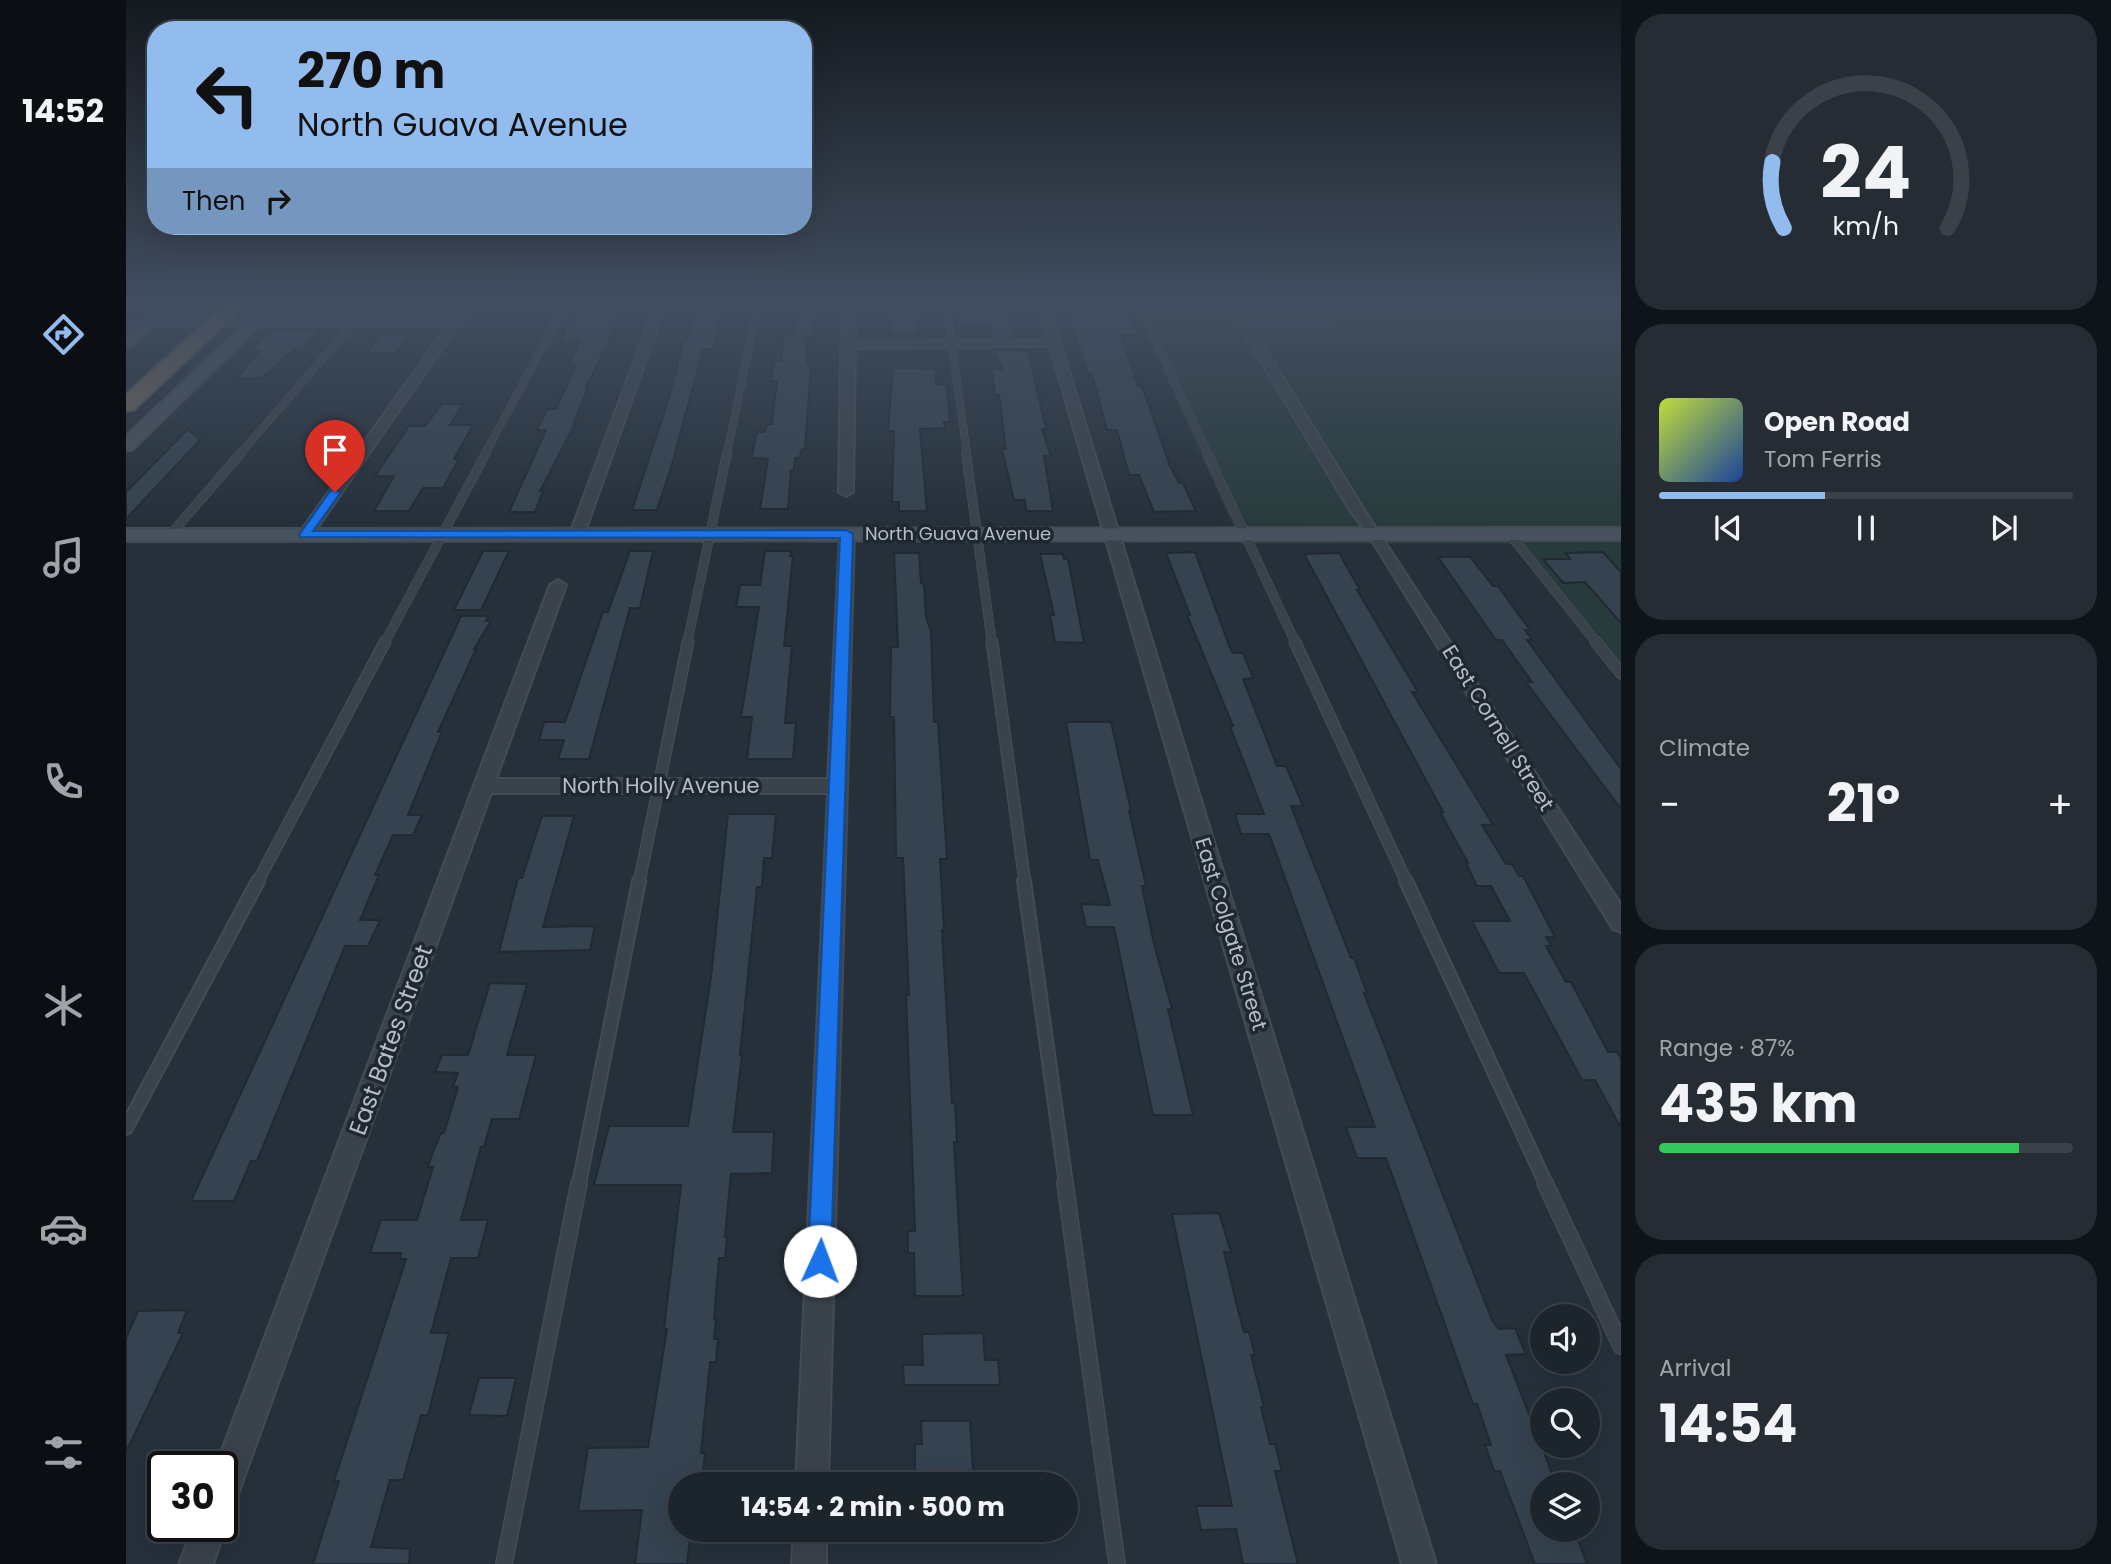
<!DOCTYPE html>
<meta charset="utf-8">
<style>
:root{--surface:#1c242c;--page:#252c34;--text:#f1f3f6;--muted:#a0a4a9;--line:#3a4148;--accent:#93bcee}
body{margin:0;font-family:Poppins,sans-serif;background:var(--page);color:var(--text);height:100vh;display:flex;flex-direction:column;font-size:26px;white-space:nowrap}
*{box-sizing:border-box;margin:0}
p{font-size:23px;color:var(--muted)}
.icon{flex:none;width:38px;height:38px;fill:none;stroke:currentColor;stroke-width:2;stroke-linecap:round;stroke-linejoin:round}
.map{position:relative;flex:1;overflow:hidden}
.side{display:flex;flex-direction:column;gap:14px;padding:14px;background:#0f1418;width:490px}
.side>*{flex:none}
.banner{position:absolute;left:21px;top:21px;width:665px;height:214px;border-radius:28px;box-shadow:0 7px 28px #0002,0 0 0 2px var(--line);background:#93bcee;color:#111;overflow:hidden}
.tools{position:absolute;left:1404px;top:1304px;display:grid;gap:14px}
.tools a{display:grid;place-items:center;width:70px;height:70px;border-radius:50%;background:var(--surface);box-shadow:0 7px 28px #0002,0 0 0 2px var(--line);font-size:35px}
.speed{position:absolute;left:21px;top:1451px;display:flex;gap:14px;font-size:35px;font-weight:700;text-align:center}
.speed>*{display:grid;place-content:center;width:91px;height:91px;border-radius:50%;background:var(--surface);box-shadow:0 7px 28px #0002,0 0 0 2px var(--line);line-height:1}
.speed .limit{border:4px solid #111;border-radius:10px;background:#fff;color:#111}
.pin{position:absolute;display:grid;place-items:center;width:60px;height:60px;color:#fff;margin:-72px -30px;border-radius:50% 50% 50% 0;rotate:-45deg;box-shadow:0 0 7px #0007}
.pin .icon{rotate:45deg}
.me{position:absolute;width:77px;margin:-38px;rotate:2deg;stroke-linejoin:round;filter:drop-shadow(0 0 5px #0008)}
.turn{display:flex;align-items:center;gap:24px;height:147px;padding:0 35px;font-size:32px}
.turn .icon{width:91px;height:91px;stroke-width:2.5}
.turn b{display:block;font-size:49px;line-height:60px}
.then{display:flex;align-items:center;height:66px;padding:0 35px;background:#0003;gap:14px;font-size:26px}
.big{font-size:52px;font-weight:700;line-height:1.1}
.side .tile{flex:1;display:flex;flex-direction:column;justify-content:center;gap:10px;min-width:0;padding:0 24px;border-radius:28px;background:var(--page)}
.side .dial{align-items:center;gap:0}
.dial svg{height:182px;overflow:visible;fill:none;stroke:var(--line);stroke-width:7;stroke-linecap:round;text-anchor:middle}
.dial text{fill:var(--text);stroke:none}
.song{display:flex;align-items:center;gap:21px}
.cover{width:84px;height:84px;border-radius:10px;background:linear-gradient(135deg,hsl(70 70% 55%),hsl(220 70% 35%))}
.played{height:7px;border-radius:4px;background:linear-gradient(90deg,var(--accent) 40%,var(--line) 40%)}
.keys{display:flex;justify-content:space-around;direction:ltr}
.heat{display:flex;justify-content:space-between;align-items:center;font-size:38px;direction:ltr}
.charge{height:10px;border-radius:5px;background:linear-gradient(90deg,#34c759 87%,var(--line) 0)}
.trip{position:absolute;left:542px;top:1472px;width:410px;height:70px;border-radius:35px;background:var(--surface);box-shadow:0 7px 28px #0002,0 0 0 2px var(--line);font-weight:700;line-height:70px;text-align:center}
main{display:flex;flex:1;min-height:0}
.tab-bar{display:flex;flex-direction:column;width:126px;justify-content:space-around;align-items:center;background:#0b0e12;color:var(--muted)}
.tab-bar .icon{width:49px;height:49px}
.tab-bar .selected{color:var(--accent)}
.tab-bar b{font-size:32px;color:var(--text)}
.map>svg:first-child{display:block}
.green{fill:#283b3c}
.building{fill:#35424f;stroke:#212932;stroke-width:2}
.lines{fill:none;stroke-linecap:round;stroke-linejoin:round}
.lane-far4-casing{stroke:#434b54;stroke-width:8}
.lane-far3-casing{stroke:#434b54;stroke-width:10}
.lane-far2-casing{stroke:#434b54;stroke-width:13}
.lane-far1-casing{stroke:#434b54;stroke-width:16}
.lane-casing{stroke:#434b54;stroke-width:18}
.street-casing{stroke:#434b54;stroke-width:4}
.secondary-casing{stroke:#434b54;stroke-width:4}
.highway-casing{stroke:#454d56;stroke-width:4}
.lane-far4{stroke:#3a424b;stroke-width:6}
.lane-far3{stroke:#3a424b;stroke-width:8}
.lane-far2{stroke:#3a424b;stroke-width:10}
.lane-far1{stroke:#3a424b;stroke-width:12}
.lane{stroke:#3a424b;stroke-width:15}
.street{fill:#3a424b;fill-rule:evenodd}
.secondary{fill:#48525e;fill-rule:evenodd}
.highway{fill:#716557;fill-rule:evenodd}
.route{fill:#1a73e8;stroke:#114b97;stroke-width:2}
.labels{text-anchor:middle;stroke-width:7;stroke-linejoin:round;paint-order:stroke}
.far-street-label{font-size:18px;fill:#b5bdc7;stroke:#1f2730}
.street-label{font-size:21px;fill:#b5bdc7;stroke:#1f2730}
.near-street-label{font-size:24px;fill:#b5bdc7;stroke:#1f2730}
</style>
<main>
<nav class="tab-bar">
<b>14:52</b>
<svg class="icon selected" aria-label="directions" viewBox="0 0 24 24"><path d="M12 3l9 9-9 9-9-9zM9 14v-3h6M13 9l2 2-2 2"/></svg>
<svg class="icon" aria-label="music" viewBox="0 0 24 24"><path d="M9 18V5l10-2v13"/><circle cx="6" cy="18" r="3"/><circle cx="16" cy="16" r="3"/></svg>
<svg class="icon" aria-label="phone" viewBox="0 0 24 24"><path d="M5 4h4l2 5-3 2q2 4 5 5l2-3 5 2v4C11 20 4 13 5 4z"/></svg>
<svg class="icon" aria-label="climate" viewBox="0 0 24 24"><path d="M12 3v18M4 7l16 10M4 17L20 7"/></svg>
<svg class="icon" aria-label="car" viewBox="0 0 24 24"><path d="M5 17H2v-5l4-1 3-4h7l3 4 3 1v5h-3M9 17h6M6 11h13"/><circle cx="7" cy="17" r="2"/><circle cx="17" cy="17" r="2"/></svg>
<svg class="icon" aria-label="filters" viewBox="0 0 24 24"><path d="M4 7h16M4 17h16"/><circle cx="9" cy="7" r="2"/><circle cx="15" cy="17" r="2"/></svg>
</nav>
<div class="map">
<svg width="1495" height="1564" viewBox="0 0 1495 1564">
<rect width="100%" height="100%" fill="#26303b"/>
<!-- green -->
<path class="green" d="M1006,303H1495V683L1385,544H1115Z"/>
<!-- building -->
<path class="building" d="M573,303H596L588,349H577L547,461L531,510H506L541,404L558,340H561Z
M763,303H782V307L790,308L792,334L764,335L761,308H763Z
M880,303L889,338H866L862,325H831L829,306Z
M952,303L997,304L1013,335H995L1012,386H1016L1044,466L1053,483H1057L1070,511L1028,512L1013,475H1003L991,430H981L966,374H962L945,322L942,307L953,308Z
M183,306H207L204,308H213L205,317H171Z
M672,306H691L688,336H680V365H685L679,449L675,450L674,458H669L668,470H665L662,509H634L642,459L626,458V455L631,432H639L641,424H646L651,381H645L648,361H655L658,335H668Z
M450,307H498L461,386L460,389H462L448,422H450L414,491H417L409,512H383L420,430H411L421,409H430L450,365H443L455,340H435Z
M159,329H194L175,350H167L136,378L110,379L133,351H123L144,331H157Z
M256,334H284L269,353H241Z
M869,349L902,351L920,429H916L925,456H918L927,511H900L899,500H888L876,449H880L873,395H869L866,369H876Z
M767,368L810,369V385H821L824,422H818L819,428L794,429L801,511H773V502H766L768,431H762Z
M316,404H337L324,425H347L328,459H333L317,488H297L283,511H248L268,476H249L283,426H299Z
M62,429L74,440L0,519V492Z
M357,551H383L355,610H328Z
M504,551H527L514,608H504L463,759H432L438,740H413L418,722H439L477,612H482Z
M639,551H665L664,556H667L658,646H666L659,723H670L667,759H621L626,717H615L633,607H610L614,585H634Z
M1069,552L1104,648L1107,653H1117L1127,678L1117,679L1151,766H1160L1177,806H1165L1225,958H1228L1241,993H1238L1366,1320L1373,1329L1389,1328L1400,1354L1380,1355L1410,1432H1416V1447L1430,1484H1416V1530H1448L1461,1564H1409L1374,1471H1368L1359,1445H1365L1351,1404H1347L1260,1158H1231L1220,1127H1249L1143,834H1115L1109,814H1138L1104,726H1107L1061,615H1064L1040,553Z
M1477,552L1495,572V623L1459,582L1437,583L1417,559H1444L1439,553Z
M768,553H793L795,583L798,585L800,617L805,631L808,722H812L821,859H814L818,930H816L826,1103H829L831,1142H828L837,1296H789L788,1253H782V1231H789L780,995H783L777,858H770L768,717H764L765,647H772Z
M1213,553L1234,590H1231L1292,692H1286L1367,825H1356L1380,864H1386L1393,876H1397L1429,937H1420L1426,946H1420L1440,982H1445L1482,1052H1491L1495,1058V1128L1469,1080H1456L1398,973H1373L1346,921H1384L1365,886H1351L1340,863H1342L1314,812H1317L1178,554Z
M914,554H937L938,559H942L958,643L929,642L924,615H928Z
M1312,557H1344L1367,586H1372L1404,630H1399L1406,640H1401L1495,769V809L1400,682H1406L1376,640H1370Z
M335,616H362L360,621H365L348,649H350L312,732H316L282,815H296L287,835H267L249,875H253L234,920H254L242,946H219L131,1161H125L108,1201H65Z
M940,722H985L1005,811H1003L1020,886H1016L1028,944L1046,1009H1042L1067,1115H1027L988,927H960L955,904L984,905L972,860H964Z
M602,814H650L646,858H638L636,887H631L614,1055H616L607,1132H648L646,1173L605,1174L599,1237H601L599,1258H593L588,1319H590L588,1339H592L590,1362H584L575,1453H579L576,1484H555V1530H565L561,1564H509L516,1510L452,1511L462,1448L522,1447L541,1329H538L555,1185H468L483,1126H562L585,977Z
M416,816H448L417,927L469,926L464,950L373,952L392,878H396Z
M364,983L401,984L381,1055H410L393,1119H366L358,1147H355L335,1220H362L352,1258H325L305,1333H323L302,1415H295L277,1480H264L245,1547L284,1549L283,1564H187L213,1481H208L280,1259H274L275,1253H244L255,1220H291L307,1167H302L308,1149L315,1133H318L332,1087H327L332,1073L309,1072L316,1055H342Z
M1093,1213L1105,1252H1098L1112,1310L1118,1332H1123L1129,1355H1125L1138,1407H1135L1144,1444H1149L1156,1471H1149L1172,1564H1117L1110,1529L1075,1530L1070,1506H1106L1046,1214Z
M61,1310L52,1333H57L0,1452V1338L12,1311Z
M857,1333L859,1360H872L874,1385H778L777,1365H797L796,1334Z
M353,1378H390L381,1416L343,1415Z
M795,1421H844L848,1484H796L795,1472H789V1444H796Z"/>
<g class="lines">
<!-- lane-far4 casing -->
<g class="lane-far4-casing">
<path id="lane-far4" d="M820,303L841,454
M1012,303L1082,454
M0,323H24
M114,454L245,303
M359,454L440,303
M601,454L632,303"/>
</g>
<!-- lane-far3 casing -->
<g class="lane-far3-casing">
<path id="lane-far3" d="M840,453L866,644
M1081,453L1170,644
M1383,533L1472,644
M44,535L115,453
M258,644L360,453
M561,644L601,453"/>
</g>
<!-- lane-far2 casing -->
<g class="lane-far2-casing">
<path id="lane-far2" d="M866,642L899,883
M1169,642L1281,883
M1470,642L1495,673
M131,883L259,642
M513,883L562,642"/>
</g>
<!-- lane-far1 casing -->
<g class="lane-far1-casing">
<path id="lane-far1" d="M898,881L940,1184
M1280,881L1420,1184
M0,1128L132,881
M453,1184L513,881"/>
</g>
<!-- lane casing -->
<g class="lane-casing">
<path id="lane" d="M939,1183L991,1564
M1419,1183L1495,1346
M378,1564L453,1183"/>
</g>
<!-- street casing -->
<g class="street-casing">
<path id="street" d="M337,303H348L184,538L179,539L172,535L321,326H24L19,323L24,320H326Z
M530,303H540L458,534L456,537H446L444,534Z
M719,303H729V342L922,340L912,303H922L1310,1564H1276L924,346L729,348L727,492L720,496L713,492L715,345Z
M1100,303H1111L1121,320H1207L1212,323L1207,326H1125L1238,510L1495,905V932L1487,929L1242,534L1225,512Z
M721,530L728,534L702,1484H670L702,793H365L112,1494L107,1505L96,1510V1466H90L424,585L432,580L440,585L370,779H702L714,534Z
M96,1516L100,1526L87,1564H53L68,1526H96Z
M668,1530H700V1564H666Z"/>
</g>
<!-- secondary casing -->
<g class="secondary-casing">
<path id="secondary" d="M39,303H55L5,346L0,348V335Z
M141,303H157L6,450L0,451V436Z
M1495,528V540L0,541V529Z"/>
</g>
<!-- highway casing -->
<g class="highway-casing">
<path id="highway" d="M101,303H121L8,410L0,411V394Z"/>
</g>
<!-- lane-far4 -->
<use href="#lane-far4" class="lane-far4"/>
<!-- lane-far3 -->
<use href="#lane-far3" class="lane-far3"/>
<!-- lane-far2 -->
<use href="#lane-far2" class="lane-far2"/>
<!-- lane-far1 -->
<use href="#lane-far1" class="lane-far1"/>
<!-- lane -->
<use href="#lane" class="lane"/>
<!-- street -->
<use href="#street" class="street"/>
<!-- secondary -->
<use href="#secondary" class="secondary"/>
<!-- highway -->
<use href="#highway" class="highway"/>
</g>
<!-- sky -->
<linearGradient id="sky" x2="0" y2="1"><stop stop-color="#151a20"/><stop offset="0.58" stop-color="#414e60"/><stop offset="1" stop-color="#414e60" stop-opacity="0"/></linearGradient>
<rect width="1495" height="522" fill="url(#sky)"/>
<!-- route -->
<path class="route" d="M205,490L215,492L187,531L720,530L727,534L705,1261L702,1269L694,1272L686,1269L682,1261L714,538L174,537L173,535Z"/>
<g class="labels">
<!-- far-street labels -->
<g class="far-street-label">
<text x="832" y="540">North Guava Avenue</text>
</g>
<!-- street labels -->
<g class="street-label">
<text transform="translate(1372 728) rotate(58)" y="7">East Cornell Street</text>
<text x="535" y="793">North Holly Avenue</text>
<text transform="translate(1105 934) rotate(73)" y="7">East Colgate Street</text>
</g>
<!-- near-street labels -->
<g class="near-street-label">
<text transform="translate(265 1040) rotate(-70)" y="8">East Bates Street</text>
</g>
</g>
</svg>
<div class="tools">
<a><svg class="icon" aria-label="sound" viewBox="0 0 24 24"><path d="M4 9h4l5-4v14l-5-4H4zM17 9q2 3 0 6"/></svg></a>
<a><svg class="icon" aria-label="search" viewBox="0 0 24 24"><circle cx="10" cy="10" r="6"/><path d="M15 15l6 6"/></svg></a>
<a><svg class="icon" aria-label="layers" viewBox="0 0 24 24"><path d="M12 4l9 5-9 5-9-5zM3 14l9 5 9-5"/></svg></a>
</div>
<div class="speed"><div class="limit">30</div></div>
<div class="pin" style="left:209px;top:492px;background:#d93025"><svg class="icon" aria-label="arrive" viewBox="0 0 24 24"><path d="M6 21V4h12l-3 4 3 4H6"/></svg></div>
<svg class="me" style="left:694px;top:1261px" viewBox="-20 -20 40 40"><circle r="19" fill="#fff"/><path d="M0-13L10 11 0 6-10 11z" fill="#1a73e8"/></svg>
<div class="trip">14:54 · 2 min · 500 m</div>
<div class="banner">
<div class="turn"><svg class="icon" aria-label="left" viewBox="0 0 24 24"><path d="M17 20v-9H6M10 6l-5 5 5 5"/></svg><div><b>270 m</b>North Guava Avenue</div></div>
<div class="then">Then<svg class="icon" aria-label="right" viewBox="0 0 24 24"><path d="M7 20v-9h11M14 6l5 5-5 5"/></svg></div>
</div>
</div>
<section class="side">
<div class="tile dial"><svg viewBox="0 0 100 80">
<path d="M14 69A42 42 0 1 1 86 69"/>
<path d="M14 69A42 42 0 0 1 9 40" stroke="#93bcee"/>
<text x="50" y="56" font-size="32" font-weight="700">24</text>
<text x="50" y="72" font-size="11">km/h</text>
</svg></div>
<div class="tile">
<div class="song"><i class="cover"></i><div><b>Open Road</b><p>Tom Ferris</p></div></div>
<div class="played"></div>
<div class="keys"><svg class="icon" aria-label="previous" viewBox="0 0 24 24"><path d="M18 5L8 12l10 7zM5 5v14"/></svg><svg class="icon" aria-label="pause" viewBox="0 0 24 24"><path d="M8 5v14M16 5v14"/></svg><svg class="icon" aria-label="next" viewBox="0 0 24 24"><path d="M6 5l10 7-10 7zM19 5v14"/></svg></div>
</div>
<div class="tile"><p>Climate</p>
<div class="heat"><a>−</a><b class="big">21°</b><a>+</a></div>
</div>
<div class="tile"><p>Range · 87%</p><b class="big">435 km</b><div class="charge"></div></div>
<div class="tile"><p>Arrival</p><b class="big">14:54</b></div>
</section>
</main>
